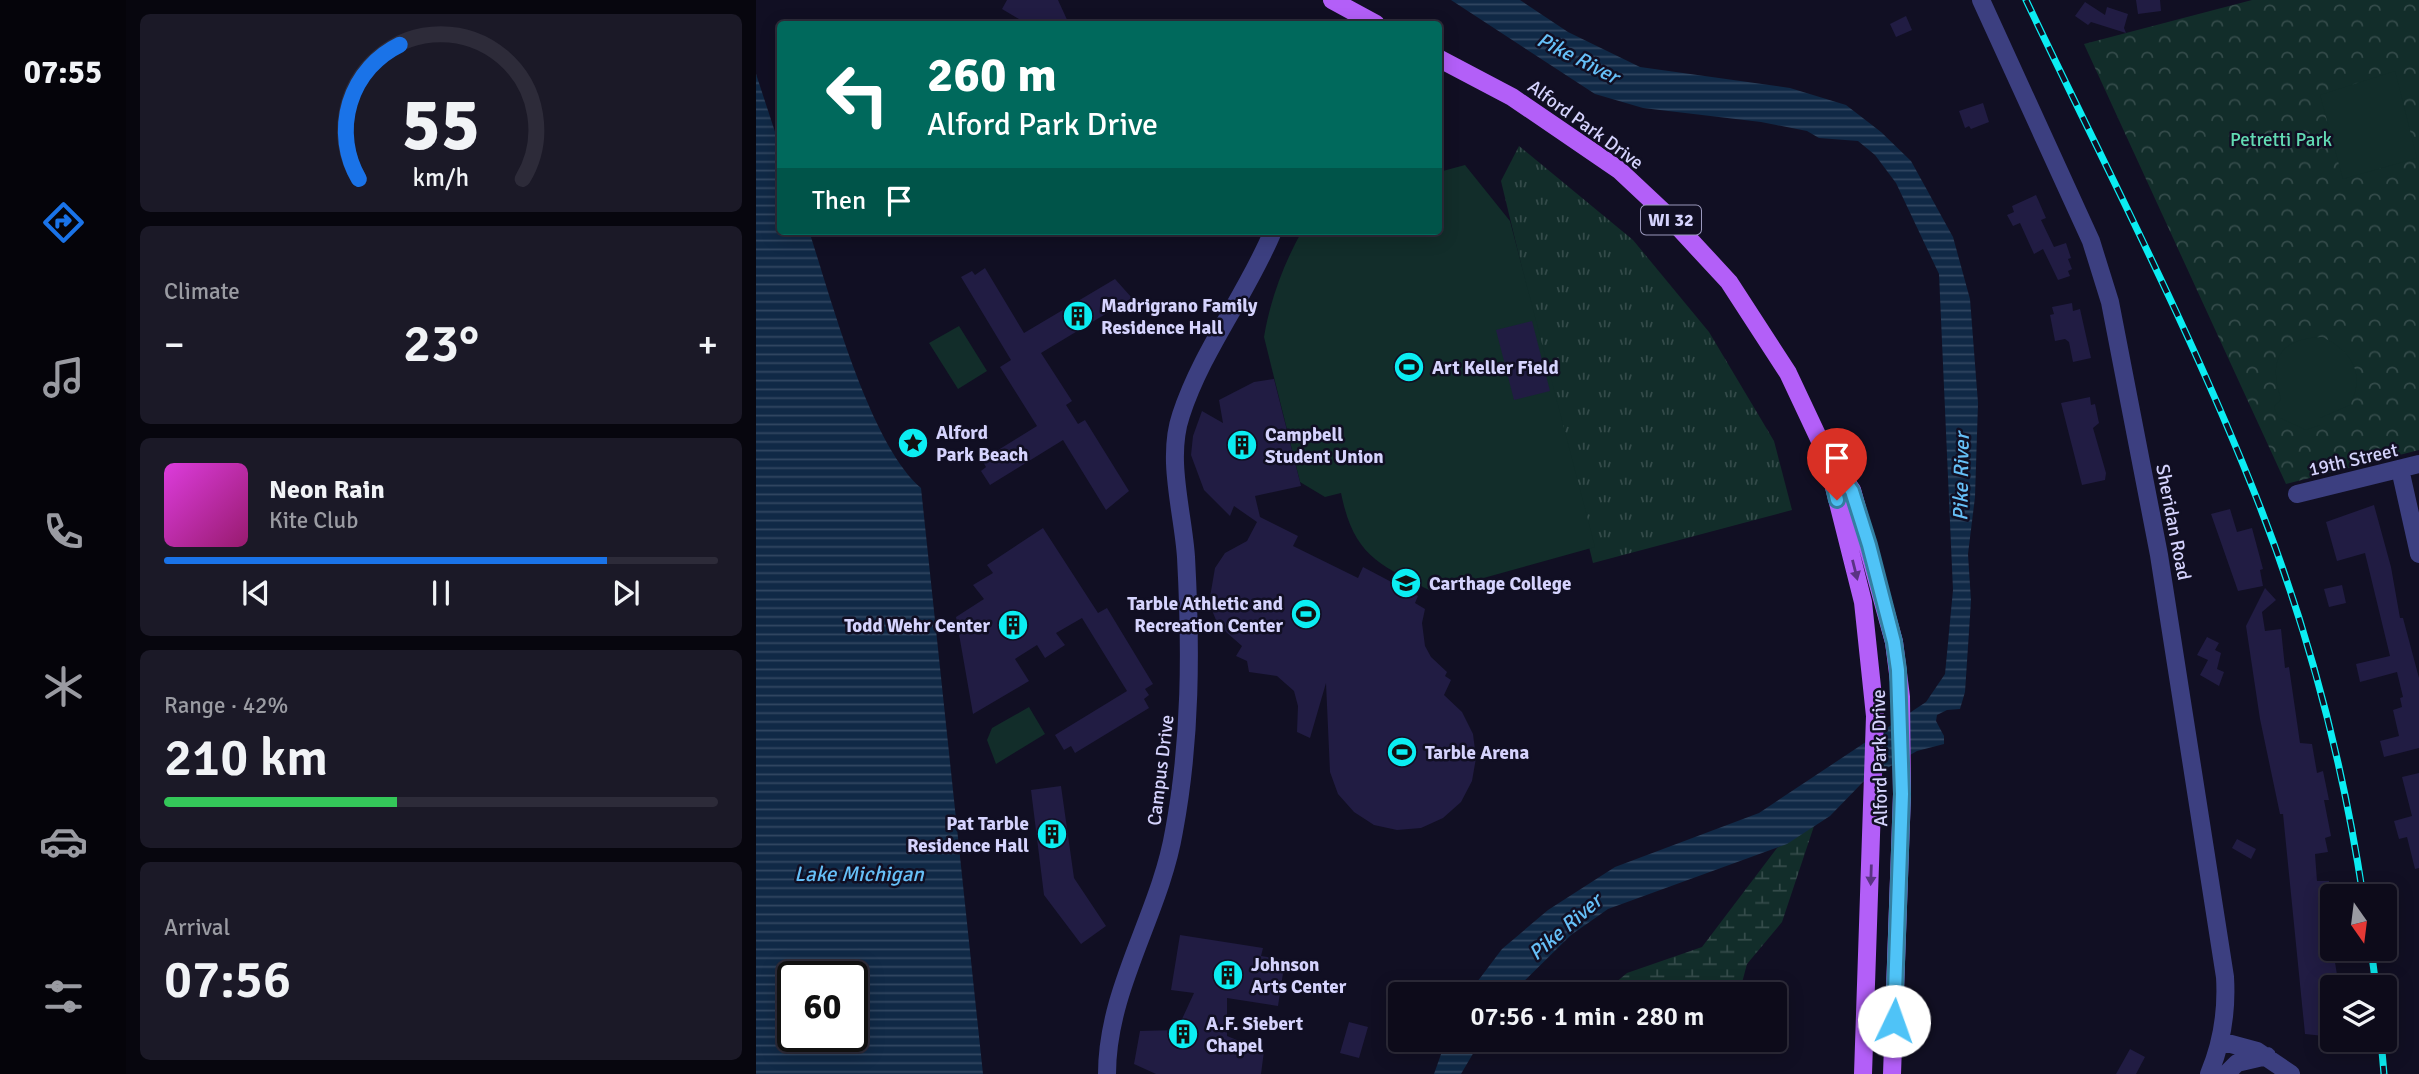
<!DOCTYPE html>
<meta charset="utf-8">
<style>
:root{--surface:#0d0b1a;--page:#1b1927;--text:#f1f3f6;--muted:#9a9ba2;--line:#2d2b39;--accent:#1a73e8}
body{margin:0;font-family:Signika,sans-serif;background:var(--page);color:var(--text);height:100vh;display:flex;flex-direction:column;font-size:26px;white-space:nowrap}
*{box-sizing:border-box;margin:0}
p{font-size:23px;color:var(--muted)}
.icon{flex:none;width:38px;height:38px;fill:none;stroke:currentColor;stroke-width:2;stroke-linecap:round;stroke-linejoin:round}
.map{position:relative;flex:1;overflow:hidden}
.details{display:flex;flex-direction:column;gap:14px;padding:14px;background:#07060e;width:630px}
.details>*{flex:none}
.guide{position:absolute;left:21px;top:21px;width:665px;height:214px;border-radius:7px;box-shadow:0 4px 18px #0003,0 0 0 2px var(--line);background:#00695c;color:#fff;overflow:hidden}
.needle{width:46px;rotate:166deg}
.controls{position:absolute;left:1564px;top:884px;display:grid;gap:14px}
.controls a{display:grid;place-items:center;width:77px;height:77px;border-radius:7px;background:var(--surface);box-shadow:0 4px 18px #0003,0 0 0 2px var(--line);font-size:35px}
.speed{position:absolute;left:21px;top:961px;display:flex;gap:14px;font-size:35px;font-weight:700;text-align:center}
.speed>*{display:grid;place-content:center;width:91px;height:91px;border-radius:50%;background:var(--surface);box-shadow:0 4px 18px #0003,0 0 0 2px var(--line);line-height:1}
.speed .limit{border:4px solid #111;border-radius:10px;background:#fff;color:#111}
.pin{position:absolute;display:grid;place-items:center;width:60px;height:60px;color:#fff;margin:-72px -30px;border-radius:50% 50% 50% 0;rotate:-45deg;box-shadow:0 0 7px #0007}
.pin .icon{rotate:45deg}
.me{position:absolute;width:77px;margin:-38px;rotate:3deg;stroke-linejoin:round;filter:drop-shadow(0 0 5px #0008)}
.turn{display:flex;align-items:center;gap:24px;height:147px;padding:0 35px;font-size:32px}
.turn .icon{width:91px;height:91px;stroke-width:2.5}
.turn b{display:block;font-size:49px;line-height:60px}
.then{display:flex;align-items:center;height:66px;padding:0 35px;background:#0003;gap:14px;font-size:26px}
.big{font-size:52px;font-weight:600;line-height:1.1}
.details .widget{flex:1;display:flex;flex-direction:column;justify-content:center;gap:10px;min-width:0;padding:0 24px;border-radius:10px;background:var(--page)}
.details .dial{align-items:center;gap:0}
.dial svg{height:182px;overflow:visible;fill:none;stroke:var(--line);stroke-width:7;stroke-linecap:round;text-anchor:middle}
.dial text{fill:var(--text);stroke:none}
.song{display:flex;align-items:center;gap:21px}
.cover{width:84px;height:84px;border-radius:10px;background:linear-gradient(135deg,hsl(300 70% 55%),hsl(320 70% 35%))}
.played{height:7px;border-radius:4px;background:linear-gradient(90deg,var(--accent) 80%,var(--line) 80%)}
.keys{display:flex;justify-content:space-around;direction:ltr}
.heat{display:flex;justify-content:space-between;align-items:center;font-size:38px;direction:ltr}
.charge{height:10px;border-radius:5px;background:linear-gradient(90deg,#34c759 42%,var(--line) 0)}
.trip{position:absolute;left:632px;top:982px;width:399px;height:70px;border-radius:7px;background:var(--surface);box-shadow:0 4px 18px #0003,0 0 0 2px var(--line);font-weight:600;line-height:70px;text-align:center}
main{display:flex;flex:1;min-height:0}
.dock{display:flex;flex-direction:column;width:126px;justify-content:space-around;align-items:center;background:#05040a;color:var(--muted)}
.dock .icon{width:49px;height:49px}
.dock .current{color:var(--accent)}
.dock b{font-size:32px;color:var(--text)}
.map>svg:first-child{display:block}
.grass{fill:url(#grass-tufts)}
.wetland{fill:url(#wetland-marsh)}
.park{fill:url(#park-crowns)}
.pitch{fill:#122d2a}
.water{fill:url(#water-rules);fill-rule:evenodd}
.building{fill:#211c43}
.lines{fill:none;stroke-linecap:round;stroke-linejoin:round}
.minor{stroke:#3c3f80;stroke-width:18}
.major{stroke:#b35ff8;stroke-width:18}
.rail-casing{stroke:#0bedf2;stroke-width:7}
.rail{stroke:#110f23;stroke-width:4.5;stroke-dasharray:13;stroke-linecap:butt}
.oneway{fill:#5a3383}
.route-casing{stroke:#337fa1;stroke-width:18}
.route{stroke:#4fc3f7;stroke-width:12}
.labels{text-anchor:middle;stroke-width:5;stroke-linejoin:round;paint-order:stroke}
.shield{fill:#110f23;stroke:#9a98bc;stroke-width:2}
.shield-label{font-size:18px;font-weight:bold;fill:#d5d3fd}
.street-label{font-size:19px;fill:#d5d3fd;stroke:#110f23}
.park-label{font-size:19px;fill:#62dab3;stroke:#110f23}
.poi-label{font-size:19px;font-weight:bold;fill:#d5d3fd;stroke:#110f23;text-anchor:start}
.water-label{font-size:21px;font-style:italic;fill:#66c0f8;stroke:#110f23}
</style>
<main>
<nav class="dock">
<b>07:55</b>
<svg class="icon current" aria-label="directions" viewBox="0 0 24 24"><path d="M12 3l9 9-9 9-9-9zM9 14v-3h6M13 9l2 2-2 2"/></svg>
<svg class="icon" aria-label="music" viewBox="0 0 24 24"><path d="M9 18V5l10-2v13"/><circle cx="6" cy="18" r="3"/><circle cx="16" cy="16" r="3"/></svg>
<svg class="icon" aria-label="phone" viewBox="0 0 24 24"><path d="M5 4h4l2 5-3 2q2 4 5 5l2-3 5 2v4C11 20 4 13 5 4z"/></svg>
<svg class="icon" aria-label="climate" viewBox="0 0 24 24"><path d="M12 3v18M4 7l16 10M4 17L20 7"/></svg>
<svg class="icon" aria-label="car" viewBox="0 0 24 24"><path d="M5 17H2v-5l4-1 3-4h7l3 4 3 1v5h-3M9 17h6M6 11h13"/><circle cx="7" cy="17" r="2"/><circle cx="17" cy="17" r="2"/></svg>
<svg class="icon" aria-label="filters" viewBox="0 0 24 24"><path d="M4 7h16M4 17h16"/><circle cx="9" cy="7" r="2"/><circle cx="15" cy="17" r="2"/></svg>
</nav>
<section class="details">
<div class="widget dial"><svg viewBox="0 0 100 80">
<path d="M14 69A42 42 0 1 1 86 69"/>
<path d="M14 69A42 42 0 0 1 32 10" stroke="#1a73e8"/>
<text x="50" y="56" font-size="32" font-weight="700">55</text>
<text x="50" y="72" font-size="11">km/h</text>
</svg></div>
<div class="widget"><p>Climate</p>
<div class="heat"><a>−</a><b class="big">23°</b><a>+</a></div>
</div>
<div class="widget">
<div class="song"><i class="cover"></i><div><b>Neon Rain</b><p>Kite Club</p></div></div>
<div class="played"></div>
<div class="keys"><svg class="icon" aria-label="previous" viewBox="0 0 24 24"><path d="M18 5L8 12l10 7zM5 5v14"/></svg><svg class="icon" aria-label="pause" viewBox="0 0 24 24"><path d="M8 5v14M16 5v14"/></svg><svg class="icon" aria-label="next" viewBox="0 0 24 24"><path d="M6 5l10 7-10 7zM19 5v14"/></svg></div>
</div>
<div class="widget"><p>Range · 42%</p><b class="big">210 km</b><div class="charge"></div></div>
<div class="widget"><p>Arrival</p><b class="big">07:56</b></div>
</section>
<div class="map">
<svg width="1663" height="1074" viewBox="0 0 1663 1074">
<defs>
<pattern id="grass-tufts" width="24" height="20" patternUnits="userSpaceOnUse" patternTransform="scale(1.75)"><rect width="24" height="20" fill="#122d2a"/><path d="M3 7l-1-3M5 7V3M7 7l1-3M15 17l-1-3M17 17v-4M19 17l1-3" fill="none" stroke="#344b4a"/></pattern>
<pattern id="wetland-marsh" width="20" height="14" patternUnits="userSpaceOnUse" patternTransform="scale(1.75)"><rect width="20" height="14" fill="#122d2a"/><path d="M1 5h8M5 5V1M11 12h8M15 12V8" fill="none" stroke="#344b4a"/></pattern>
<pattern id="park-crowns" width="20" height="18" patternUnits="userSpaceOnUse" patternTransform="scale(1.75)"><rect width="20" height="18" fill="#122d2a"/><path d="M2 6a3 3 0 1 1 6 0M12 15a3 3 0 1 1 6 0" fill="none" stroke="#344b4a"/></pattern>
<pattern id="water-rules" width="6" height="5" patternUnits="userSpaceOnUse" patternTransform="scale(1.75)"><rect width="6" height="5" fill="#102946"/><path d="M0 2.5h6" fill="none" stroke="#324762"/></pattern>
</defs>
<rect width="100%" height="100%" fill="#110f23"/>
<!-- grass -->
<path class="grass" d="M763,146L877,240L953,332L1018,441L1036,510L837,563L745,181Z"/>
<!-- wetland -->
<path class="wetland" d="M1058,826L1026,922L991,964L983,994H846L871,973L946,947L1021,848Z
M859,1040H949L945,1043L896,1048Z"/>
<!-- park -->
<path class="park" d="M1496,0H1663V450L1530,484L1328,44Z"/>
<!-- pitch -->
<path class="pitch" d="M1639,71L1661,158L1587,179L1564,95Z
M709,165L754,221L839,547L677,592C623,564 598,557 585,493L569,497L544,482L508,337C514,300 528,263 546,231H682L683,172Z
M203,326L231,371L202,389L173,343Z
M1566,337C1596,351 1610,374 1594,405L1564,418V425L1550,430L1522,417L1518,407L1525,399C1512,360 1523,339 1566,337Z
M273,707L289,734L240,764L231,740L236,728Z"/>
<!-- water -->
<path class="water" d="M695,0H764L812,32L884,67L1034,88L1090,105L1125,132L1155,161L1197,237L1214,299L1222,403L1219,497L1212,554L1215,601L1209,692L1204,709L1191,710L1181,715L1180,721L1188,736V744L1161,751L1107,782L1074,816L1031,844L852,909L815,935L755,994H712L746,949L792,910L859,867L1003,813L1170,702L1189,674L1197,590L1183,274L1140,183L1119,155L1102,141L1063,138L1051,131L1005,122L887,108L839,94Z
M0,74L24,147V231H53C75,298 113,443 165,488L227,1074H0ZM96,976V1036H37V976Z
M690,1040H725L705,1074H678Z"/>
<!-- building -->
<path class="building" d="M251,0H302L313,24H286L285,20L263,19L246,9Z
M1380,0H1404L1405,11L1382,14Z
M1329,2L1349,15L1351,7L1372,14L1368,28L1370,33L1335,22L1332,25L1319,16Z
M1150,16L1156,30L1140,37L1134,24Z
M1227,103L1233,122L1215,129L1213,126L1209,128L1203,111Z
M1280,195L1290,218L1285,220L1298,247L1310,243L1315,258L1312,259L1316,269L1312,271L1314,276L1302,280L1287,249L1278,254L1264,223L1257,226L1251,215L1258,212L1256,206Z
M229,268L268,333L359,279L376,298L285,353L316,401L310,405L322,424L329,420L373,491L350,510L307,440L234,485L225,471L230,467L226,460L281,426L244,367L255,360L205,277L216,271L219,275Z
M1316,303L1317,311L1324,309L1335,358L1317,362L1313,342L1309,339L1299,341L1294,315L1298,314L1296,307Z
M776,321L794,391L758,400L740,330Z
M518,379L545,486L499,496L504,517L542,536L537,546L602,578L607,567L662,596L659,603L669,609L666,623L669,646L675,657L691,672L689,676L695,680L688,695L706,712L717,734L720,758L716,781L705,802L687,818L665,828L641,830L618,825L598,812L582,794L574,772L570,683L554,738L541,732L542,706L538,691L521,676L493,672L491,661L480,656L486,646L462,625L453,603L459,568L469,553L491,541L501,522L478,506L474,516L448,490L435,455L437,436L446,411L467,423L463,400L498,382Z
M1334,397L1335,405L1339,404L1343,423L1337,428L1350,473L1349,480L1326,485L1305,403Z
M1618,505L1635,567L1644,618H1647L1663,678V748L1628,757L1624,741L1643,736L1637,710L1646,707L1644,698L1647,697L1641,672L1604,682L1600,664L1634,656L1609,553L1581,561L1570,522Z
M1474,509L1481,532L1496,528L1507,569L1504,570L1507,586L1482,591L1455,514Z
M287,528L342,613L351,608L397,684L389,689L393,695L388,699L393,708L319,753L315,746L308,750L299,735L371,691L326,618L300,633L309,645L289,658L281,645L259,659L273,681L217,714L200,617L228,599L217,585L237,573L231,565Z
M1586,585L1590,603L1573,607L1568,589Z
M1509,588L1520,600L1506,612L1509,631L1525,629L1529,668L1533,667L1544,743L1556,744L1561,773L1567,771L1573,800H1568L1575,836L1569,838L1572,852L1559,854L1561,881H1573L1577,950L1583,987H1577V1037L1549,1034L1527,814H1524L1504,719L1490,626Z
M1451,637L1463,643L1459,650L1465,653L1461,669L1468,672L1463,686L1444,675L1452,660L1441,655Z
M1663,773V868L1659,869L1651,837L1643,839L1638,821L1656,816L1646,777Z
M305,786L318,878L350,926L325,944L288,895L275,790Z
M1481,839L1500,849L1495,859L1476,848Z
M424,935L507,948L505,956L529,960L522,1006L471,998V1036L508,1051L505,1074H400L378,1064L384,1031L421,1030L438,993L415,990Z
M593,1022L612,1027L603,1058L584,1053Z
M1374,1049L1389,1057L1380,1074H1360Z"/>
<g class="lines">
<!-- minor -->
<path class="minor" d="M1225,0L1335,241L1354,302L1403,555L1469,977C1471,1010 1466,1043 1453,1074
M1644,469L1663,554
M1541,494L1663,464
M1464,1041L1501,1051L1535,1074
M351,1074C351,988 404,914 418,831C435,740 435,649 430,557C427,512 410,459 425,415C446,350 491,294 517,231
M1470,1074L1481,1063L1511,1056"/>
<!-- major -->
<path class="major" d="M576,0L620,24
M682,58L756,97L863,170L911,215L973,282L1032,373L1071,456L1096,490L1138,642L1145,697L1146,794L1136,1074
M1072,463L1107,602L1119,716L1107,1074"/>
<!-- rail casing -->
<g class="rail-casing">
<path id="rail" d="M1270,0C1346,160 1429,319 1495,484C1548,615 1586,756 1607,896
M1615,948L1620,987
M1625,1040L1628,1074"/>
</g>
<!-- rail -->
<use href="#rail" class="rail"/>
</g>
<!-- one-way arrows -->
<defs><path id="oneway-solid" d="M-6-.8H1V-3.2L6.5 0L1 3.2V.8H-6Z" transform="scale(1.75)"/></defs>
<g class="oneway">
<use href="#oneway-solid" transform="translate(1099 570) rotate(76)"/>
<use href="#oneway-solid" transform="translate(1115 875) rotate(92)"/>
</g>
<g class="lines">
<!-- route casing -->
<g class="route-casing">
<path id="route" d="M1081,500L1071,456L1096,491L1113,545L1138,642L1142,670L1146,794L1138,1021"/>
</g>
<!-- route -->
<use href="#route" class="route"/>
</g>
<!-- icons -->
<defs>
<g id="building-disc" transform="scale(1.575)"><circle r="9.5" fill="#0bedf2" stroke="#110f23"/><path d="M-4-6H4V6H1V3H-1V6H-4ZM-2.5-4.3h1.7v1.8h-1.7ZM.8-4.3h1.7v1.8H.8ZM-2.5-1h1.7V.8h-1.7ZM.8-1h1.7V.8H.8Z" fill="#111"/></g>
<g id="stadium-disc" transform="scale(1.575)"><circle r="9.5" fill="#0bedf2" stroke="#110f23"/><path d="M0-5a6.5 5 0 1 0 0 10a6.5 5 0 1 0 0-10ZM-3.5-1.8h7v3.6h-7Z" fill="#111"/></g>
<g id="sight-disc" transform="scale(1.575)"><circle r="9.5" fill="#0bedf2" stroke="#110f23"/><path d="M0-6L1.8-2.2L6-1.7L2.9 1.2L3.7 5.4L0 3.3L-3.7 5.4L-2.9 1.2L-6-1.7L-1.8-2.2Z" fill="#111"/></g>
<g id="university-disc" transform="scale(1.575)"><circle r="9.5" fill="#0bedf2" stroke="#110f23"/><path d="M0-5L7-2L0 1L-7-2ZM-4 1L0 2.5L4 1V4Q0 6-4 4Z" fill="#111"/></g>
</defs>
<g fill-rule="evenodd">
<use href="#building-disc" x="322" y="316"/>
<use href="#stadium-disc" x="653" y="367"/>
<use href="#sight-disc" x="157" y="443"/>
<use href="#building-disc" x="486" y="445"/>
<use href="#university-disc" x="650" y="583"/>
<use href="#stadium-disc" x="550" y="614"/>
<use href="#building-disc" x="257" y="625"/>
<use href="#stadium-disc" x="646" y="752"/>
<use href="#building-disc" x="296" y="834"/>
<use href="#building-disc" x="472" y="975"/>
<use href="#building-disc" x="427" y="1034"/>
</g>
<g class="labels">
<!-- shield labels -->
<rect class="shield" x="885" y="205.5" width="60" height="29" rx="5"/>
<g class="shield-label">
<text x="915" y="226">WI 32</text>
</g>
<!-- street labels -->
<g class="street-label">
<text transform="translate(830 124) rotate(36)" y="7">Alford Park Drive</text>
<text transform="translate(1597 459) rotate(-13)" y="7">19th Street</text>
<text transform="translate(1418 522) rotate(79)" y="7">Sheridan Road</text>
<text transform="translate(1123 758) rotate(-91)" y="7">Alford Park Drive</text>
<text transform="translate(404 770) rotate(-83)" y="7">Campus Drive</text>
</g>
<!-- park labels -->
<g class="park-label">
<text x="1525" y="146">Petretti Park</text>
</g>
<!-- poi labels -->
<g class="poi-label">
<text x="345" y="312">Madrigrano Family<tspan x="345" dy="22">Residence Hall</tspan></text>
<text x="676" y="374">Art Keller Field</text>
<text x="180" y="439">Alford<tspan x="180" dy="22">Park Beach</tspan></text>
<text x="509" y="441">Campbell<tspan x="509" dy="22">Student Union</tspan></text>
<text x="673" y="590">Carthage College</text>
<text x="527" y="610" text-anchor="end">Tarble Athletic and<tspan x="527" dy="22">Recreation Center</tspan></text>
<text x="234" y="632" text-anchor="end">Todd Wehr Center</text>
<text x="669" y="759">Tarble Arena</text>
<text x="273" y="830" text-anchor="end">Pat Tarble<tspan x="273" dy="22">Residence Hall</tspan></text>
<text x="495" y="971">Johnson<tspan x="495" dy="22">Arts Center</tspan></text>
<text x="450" y="1030">A.F. Siebert<tspan x="450" dy="22">Chapel</tspan></text>
</g>
<!-- water labels -->
<g class="water-label">
<text transform="translate(822 58) rotate(27)" y="7">Pike River</text>
<text transform="translate(1205 477) rotate(-89)" y="7">Pike River</text>
<text x="103" y="881">Lake Michigan</text>
<text transform="translate(809 927) rotate(-41)" y="7">Pike River</text>
</g>
</g>
</svg>
<div class="controls">
<a><svg class="needle" viewBox="-14 -14 28 28"><path d="M0-13l5 13h-10z" fill="#e53935"/><path d="M0 13l5-13h-10z" fill="#9a9ba2"/></svg></a>
<a><svg class="icon" aria-label="layers" viewBox="0 0 24 24"><path d="M12 4l9 5-9 5-9-5zM3 14l9 5 9-5"/></svg></a>
</div>
<div class="speed"><div class="limit">60</div></div>
<div class="pin" style="left:1081px;top:500px;background:#d93025"><svg class="icon" aria-label="arrive" viewBox="0 0 24 24"><path d="M6 21V4h12l-3 4 3 4H6"/></svg></div>
<svg class="me" style="left:1138px;top:1021px" viewBox="-20 -20 40 40"><circle r="19" fill="#fff"/><path d="M0-13L10 11 0 6-10 11z" fill="#4fc3f7"/></svg>
<div class="trip">07:56 · 1 min · 280 m</div>
<div class="guide">
<div class="turn"><svg class="icon" aria-label="left" viewBox="0 0 24 24"><path d="M17 20v-9H6M10 6l-5 5 5 5"/></svg><div><b>260 m</b>Alford Park Drive</div></div>
<div class="then">Then<svg class="icon" aria-label="arrive" viewBox="0 0 24 24"><path d="M6 21V4h12l-3 4 3 4H6"/></svg></div>
</div>
</div>
</main>
